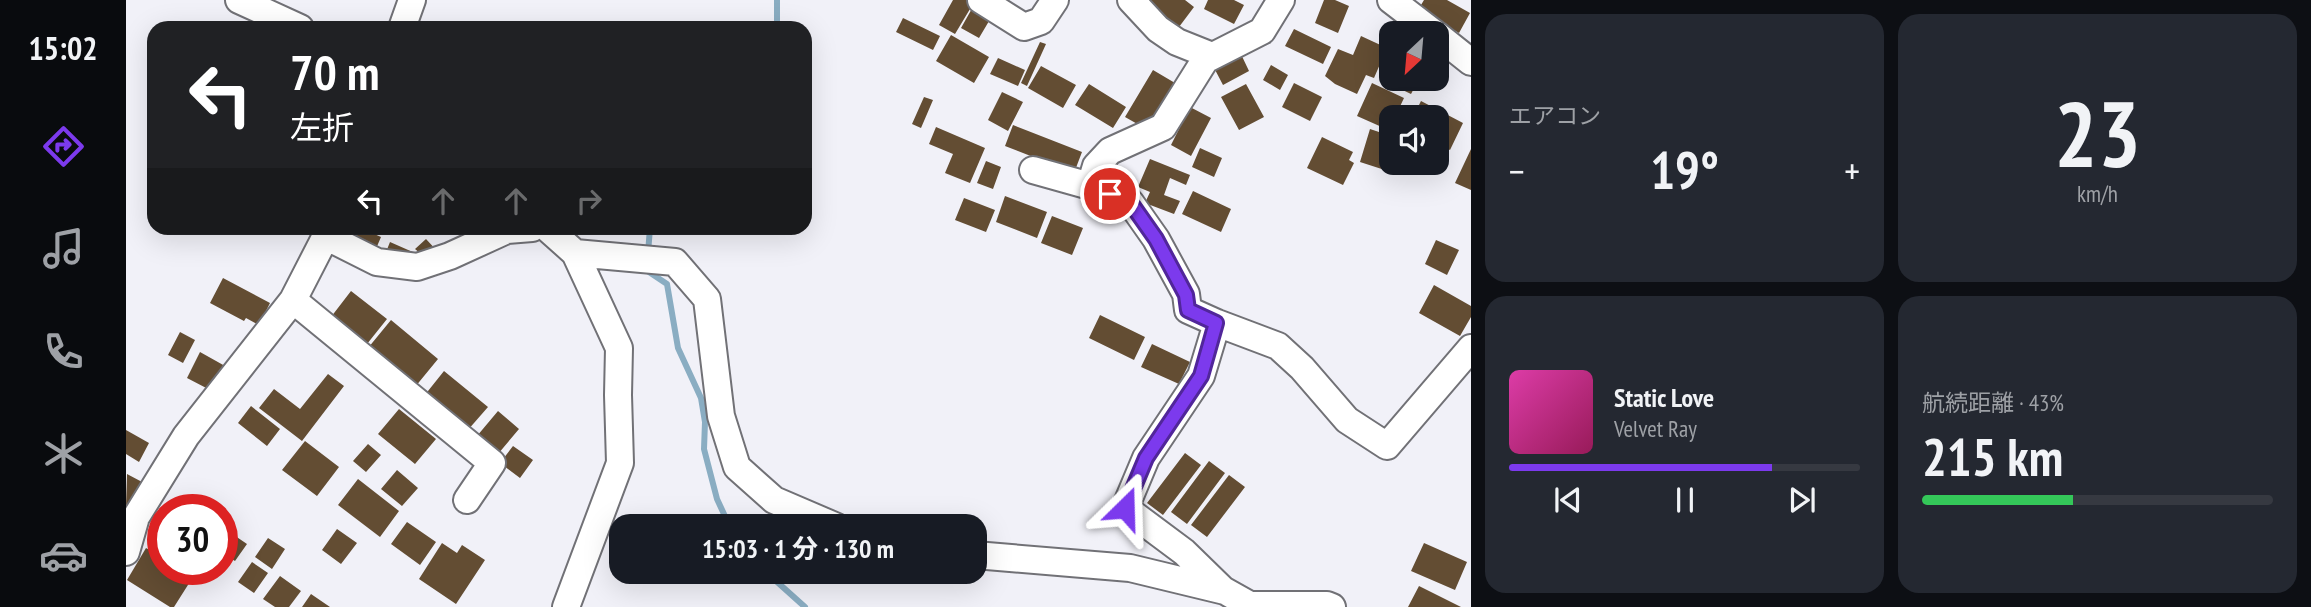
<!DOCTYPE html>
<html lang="ja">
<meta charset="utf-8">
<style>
:root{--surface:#171b24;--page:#242831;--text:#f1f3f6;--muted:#9ea1a6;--line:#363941;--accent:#7c3aed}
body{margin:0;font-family:"PT Sans Narrow","Noto Sans JP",sans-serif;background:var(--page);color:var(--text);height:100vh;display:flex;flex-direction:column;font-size:26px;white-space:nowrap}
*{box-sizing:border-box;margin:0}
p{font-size:23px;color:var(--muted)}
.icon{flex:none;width:38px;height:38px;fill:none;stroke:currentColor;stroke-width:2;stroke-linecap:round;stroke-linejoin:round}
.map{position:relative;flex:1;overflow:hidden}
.drawer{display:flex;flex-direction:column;gap:14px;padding:14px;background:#0d0f14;width:840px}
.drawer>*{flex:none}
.banner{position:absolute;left:21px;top:21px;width:665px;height:214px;border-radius:21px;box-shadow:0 7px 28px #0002;background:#202124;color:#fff;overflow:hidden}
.needle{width:46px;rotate:206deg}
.controls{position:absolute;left:1253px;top:21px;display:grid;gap:14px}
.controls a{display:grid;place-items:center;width:70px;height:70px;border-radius:14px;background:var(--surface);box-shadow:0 7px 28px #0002;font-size:35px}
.speed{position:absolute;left:21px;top:494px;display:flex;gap:14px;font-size:35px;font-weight:700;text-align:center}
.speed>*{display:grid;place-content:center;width:91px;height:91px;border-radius:50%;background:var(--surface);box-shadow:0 7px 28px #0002;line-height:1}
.speed .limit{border:10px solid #d22;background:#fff;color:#111}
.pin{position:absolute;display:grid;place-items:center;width:60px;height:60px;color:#fff;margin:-30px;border:4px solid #fff;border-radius:50%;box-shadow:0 2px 7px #0007}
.me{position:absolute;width:77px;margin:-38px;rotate:22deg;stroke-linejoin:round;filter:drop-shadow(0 0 5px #0008)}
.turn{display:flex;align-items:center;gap:24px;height:147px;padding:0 28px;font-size:32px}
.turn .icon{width:91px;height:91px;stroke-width:2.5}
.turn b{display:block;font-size:49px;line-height:60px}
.lanes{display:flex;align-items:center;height:66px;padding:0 28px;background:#0003;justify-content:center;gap:35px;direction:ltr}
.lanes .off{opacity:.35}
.big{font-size:52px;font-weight:700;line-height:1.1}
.drawer .card{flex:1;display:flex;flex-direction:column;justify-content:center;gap:10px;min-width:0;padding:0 24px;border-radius:21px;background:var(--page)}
.drawer .dial{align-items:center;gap:0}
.dial b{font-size:91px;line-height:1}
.song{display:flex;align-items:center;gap:21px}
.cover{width:84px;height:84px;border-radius:10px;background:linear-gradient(135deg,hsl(320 70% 55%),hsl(330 70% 35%))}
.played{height:7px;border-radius:4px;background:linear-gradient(90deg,var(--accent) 75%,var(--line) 75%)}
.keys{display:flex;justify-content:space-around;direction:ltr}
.heat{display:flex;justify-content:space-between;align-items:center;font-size:38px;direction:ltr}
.charge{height:10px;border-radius:5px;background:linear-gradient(90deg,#34c759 43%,var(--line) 0)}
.drawer .tiles{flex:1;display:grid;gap:14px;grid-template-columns:repeat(2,1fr)}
.trip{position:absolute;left:483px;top:514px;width:378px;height:70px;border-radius:21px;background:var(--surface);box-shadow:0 7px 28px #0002;font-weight:700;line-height:70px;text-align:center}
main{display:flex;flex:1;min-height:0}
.menu{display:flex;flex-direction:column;width:126px;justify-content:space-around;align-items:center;background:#090b0e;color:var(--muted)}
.menu .icon{width:49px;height:49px}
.menu .selected{color:var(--accent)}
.menu b{font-size:32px;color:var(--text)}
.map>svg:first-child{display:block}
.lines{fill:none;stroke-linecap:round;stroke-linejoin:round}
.stream{stroke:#8aadc2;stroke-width:6}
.building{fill:#634d33}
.minor-casing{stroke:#717176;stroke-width:30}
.minor{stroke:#fff;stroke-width:26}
.route-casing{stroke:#51269a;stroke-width:18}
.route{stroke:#7c3aed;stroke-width:12}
</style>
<main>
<nav class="menu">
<b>15:02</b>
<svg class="icon selected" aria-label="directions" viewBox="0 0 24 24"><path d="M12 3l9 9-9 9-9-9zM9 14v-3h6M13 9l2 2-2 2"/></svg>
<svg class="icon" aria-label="music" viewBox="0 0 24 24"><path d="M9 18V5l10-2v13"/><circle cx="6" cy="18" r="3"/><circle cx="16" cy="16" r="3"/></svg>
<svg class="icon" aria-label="phone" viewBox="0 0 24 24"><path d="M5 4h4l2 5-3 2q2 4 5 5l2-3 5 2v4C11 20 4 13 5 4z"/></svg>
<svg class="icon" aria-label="climate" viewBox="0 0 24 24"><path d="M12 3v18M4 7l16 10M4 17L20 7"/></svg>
<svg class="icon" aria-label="car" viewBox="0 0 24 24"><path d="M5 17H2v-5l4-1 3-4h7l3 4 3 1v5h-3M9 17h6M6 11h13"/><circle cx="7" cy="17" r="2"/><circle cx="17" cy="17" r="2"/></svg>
</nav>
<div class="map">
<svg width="1345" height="607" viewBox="0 0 1345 607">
<rect width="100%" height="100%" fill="#f1f1f8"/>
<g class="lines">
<!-- stream -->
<path class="stream" d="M651,28V0
M522,253L524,228
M520,268V270L541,284L552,348L575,398L579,422L578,449L591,499L604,527
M640,572L679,607"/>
</g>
<!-- building -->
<path class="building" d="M827,0H840L847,4L829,34L813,25Z
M1018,0H1059L1068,7L1053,27Z
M1082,0H1108L1118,5L1108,24L1078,9Z
M1198,0H1209L1223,6L1212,33L1189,23Z
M1298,0H1321L1344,13L1333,33L1292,10Z
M848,5L866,16L853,38L835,28Z
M777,18L814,36L807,50L770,32Z
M1168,29L1205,47L1197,64L1159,46Z
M825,35L863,57L848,83L810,61Z
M1235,36L1261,48L1248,78L1240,75L1231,94L1209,84L1199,76L1212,49L1227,55Z
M914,42L920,44L901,86L895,83Z
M1113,50L1123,71L1097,85L1086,64Z
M872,58L899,70L892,86L864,74Z
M1145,65L1162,75L1154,90L1137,80Z
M915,66L950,85L937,108L902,88Z
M1027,70L1049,83L1022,130L999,117Z
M1266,79H1293L1285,94L1264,84Z
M1168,83L1196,97L1184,121L1156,107Z
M1246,83L1278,98L1269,117H1265V120L1262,119L1258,128L1231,116Z
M963,84L1000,107L987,128L949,105Z
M1120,84L1138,117L1113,130L1095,97Z
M876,92L897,102L882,131L862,120Z
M798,97L807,100L795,128L786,124Z
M1295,101L1337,123L1324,150L1311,143V117H1287Z
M1064,107L1085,118L1065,156L1045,145Z
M887,125L956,152L948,173L879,146Z
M810,127L859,148L844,183L819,173L827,154L803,144Z
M1244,129L1265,136V163H1268L1265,172L1234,162Z
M1196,137L1227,152L1223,160L1228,163L1217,185L1181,168Z
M1074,148L1096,158L1088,177L1066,167Z
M1345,149V190L1329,183Z
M1024,159L1064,175L1060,185L1044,178L1038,195L1054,201L1048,214L1019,203L1024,192L1012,187Z
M860,161L875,167L867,189L851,183Z
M1067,191L1105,209L1095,232L1056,214Z
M879,196L921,212L911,238L870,222Z
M838,198L869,210L860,232L829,220Z
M926,216L957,228L946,255L915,243Z
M224,228H235L255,237L249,251L219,237Z
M300,239L313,253L301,259L289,249Z
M1310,240L1333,250L1321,275L1299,264Z
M264,242L289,253L285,262L260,252Z
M97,278L144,303L133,325L120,318L118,321L84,303Z
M1308,285L1345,306V317L1334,336L1293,313Z
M225,291L261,319L241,344L205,317Z
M974,315L1019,337L1008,360L963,338Z
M265,320L312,359L289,387L242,348Z
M54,332L69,340L57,363L42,355Z
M1026,344L1064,362L1053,384L1015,367Z
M74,352L99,366L86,391L61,378Z
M318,371L362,407L341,431L298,396Z
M202,374L218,386L176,441L133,408L148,389L174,409Z
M125,406L154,429L141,446L112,423Z
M273,409L310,439L289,464L252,434Z
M372,411L393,429L372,454L351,436Z
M0,430L23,443L13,462L0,454Z
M179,441L213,467L191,496L156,470Z
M242,444L255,455L240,472L227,461Z
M387,446L407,460L394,478L374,463Z
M1059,453L1075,465L1037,515L1021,503Z
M1083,461L1099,473L1061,524L1045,512Z
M271,470L292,488L276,506L255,489Z
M1,474L18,483L5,509L0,506Z
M1103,475L1119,487L1081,537L1065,525Z
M232,479L273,511L254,537L212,505Z
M52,498L68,509H44Z
M281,522L310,542L294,565L265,544Z
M96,527L121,544L109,561L96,553Z
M211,529L231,543L215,564L196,550Z
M142,538L159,549L146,569L129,557Z
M316,543L331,553L336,545L359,560L330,604L293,579Z
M1298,543L1341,562L1329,590L1285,571Z
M20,548L37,558V569H54L67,577L48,607H44L1,580Z
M126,562L142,573L128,593L112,582Z
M154,576L175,591L163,607H149L137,599Z
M1293,586L1335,607H1282Z
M185,594L204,607H176Z"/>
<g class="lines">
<!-- minor casing -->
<g class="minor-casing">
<path id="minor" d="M113,0L174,28
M855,0L898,27L915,21L929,0
M1005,0L1032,29L1051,42L1086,56
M1265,0L1308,33
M276,28L286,0
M1311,35L1345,62
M907,170L964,186L1004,202L1030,239L1060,294L1062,310L1091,323L1152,346L1176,368L1221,420L1261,446L1345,348
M964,186L970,166L984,151L1037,127L1079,60L1136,31L1155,0
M421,228L449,253L493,348L492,395L494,463L440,607
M201,237L251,262L291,267L324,256L381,230L406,228
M449,253L549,262L581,299L595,416L611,467L648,500L711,527
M167,300L366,463L341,500
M1091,323L1075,376L1020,458L999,508L1058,552L1097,590
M0,552L10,517L60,436L167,300L204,228
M849,555L1004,568L1099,591L1124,605H1201L1206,607"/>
</g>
<!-- minor -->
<use href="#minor" class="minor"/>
</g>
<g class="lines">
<!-- route casing -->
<g class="route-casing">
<path id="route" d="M984,194L1004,202L1030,239L1060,295L1062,310L1090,323L1075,376L1020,458L999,508"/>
</g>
<!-- route -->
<use href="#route" class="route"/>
</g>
</svg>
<div class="controls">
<a><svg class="needle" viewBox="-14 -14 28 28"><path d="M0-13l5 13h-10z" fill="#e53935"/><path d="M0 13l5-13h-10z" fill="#9ea1a6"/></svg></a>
<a><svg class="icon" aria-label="sound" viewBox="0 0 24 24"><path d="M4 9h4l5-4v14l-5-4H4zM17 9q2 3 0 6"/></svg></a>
</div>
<div class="speed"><div class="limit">30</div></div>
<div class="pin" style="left:984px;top:194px;background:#d93025"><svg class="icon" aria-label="arrive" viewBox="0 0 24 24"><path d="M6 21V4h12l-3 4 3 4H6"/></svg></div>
<svg class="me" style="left:999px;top:508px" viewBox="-20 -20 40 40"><path d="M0-17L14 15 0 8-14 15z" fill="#7c3aed" stroke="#fff" stroke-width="4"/></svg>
<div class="trip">15:03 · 1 分 · 130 m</div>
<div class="banner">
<div class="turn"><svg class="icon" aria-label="left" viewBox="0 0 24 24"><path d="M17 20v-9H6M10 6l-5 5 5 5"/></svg><div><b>70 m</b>左折</div></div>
<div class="lanes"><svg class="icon" aria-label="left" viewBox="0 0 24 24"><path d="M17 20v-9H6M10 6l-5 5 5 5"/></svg><svg class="icon off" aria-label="ahead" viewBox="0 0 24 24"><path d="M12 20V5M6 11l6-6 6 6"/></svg><svg class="icon off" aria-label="ahead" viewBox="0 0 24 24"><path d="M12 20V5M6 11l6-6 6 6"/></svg><svg class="icon off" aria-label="right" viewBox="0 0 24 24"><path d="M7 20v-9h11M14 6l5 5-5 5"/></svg></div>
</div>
</div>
<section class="drawer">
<div class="tiles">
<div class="card"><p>エアコン</p>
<div class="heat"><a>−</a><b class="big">19°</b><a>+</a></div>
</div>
<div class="card dial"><b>23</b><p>km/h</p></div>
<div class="card">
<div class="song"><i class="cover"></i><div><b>Static Love</b><p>Velvet Ray</p></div></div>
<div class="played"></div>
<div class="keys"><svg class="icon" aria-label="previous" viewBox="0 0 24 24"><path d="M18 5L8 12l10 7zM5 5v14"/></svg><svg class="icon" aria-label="pause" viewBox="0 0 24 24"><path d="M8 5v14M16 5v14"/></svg><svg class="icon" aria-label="next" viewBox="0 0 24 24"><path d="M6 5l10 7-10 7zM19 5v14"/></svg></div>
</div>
<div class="card"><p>航続距離 · 43%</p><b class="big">215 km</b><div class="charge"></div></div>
</div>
</section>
</main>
